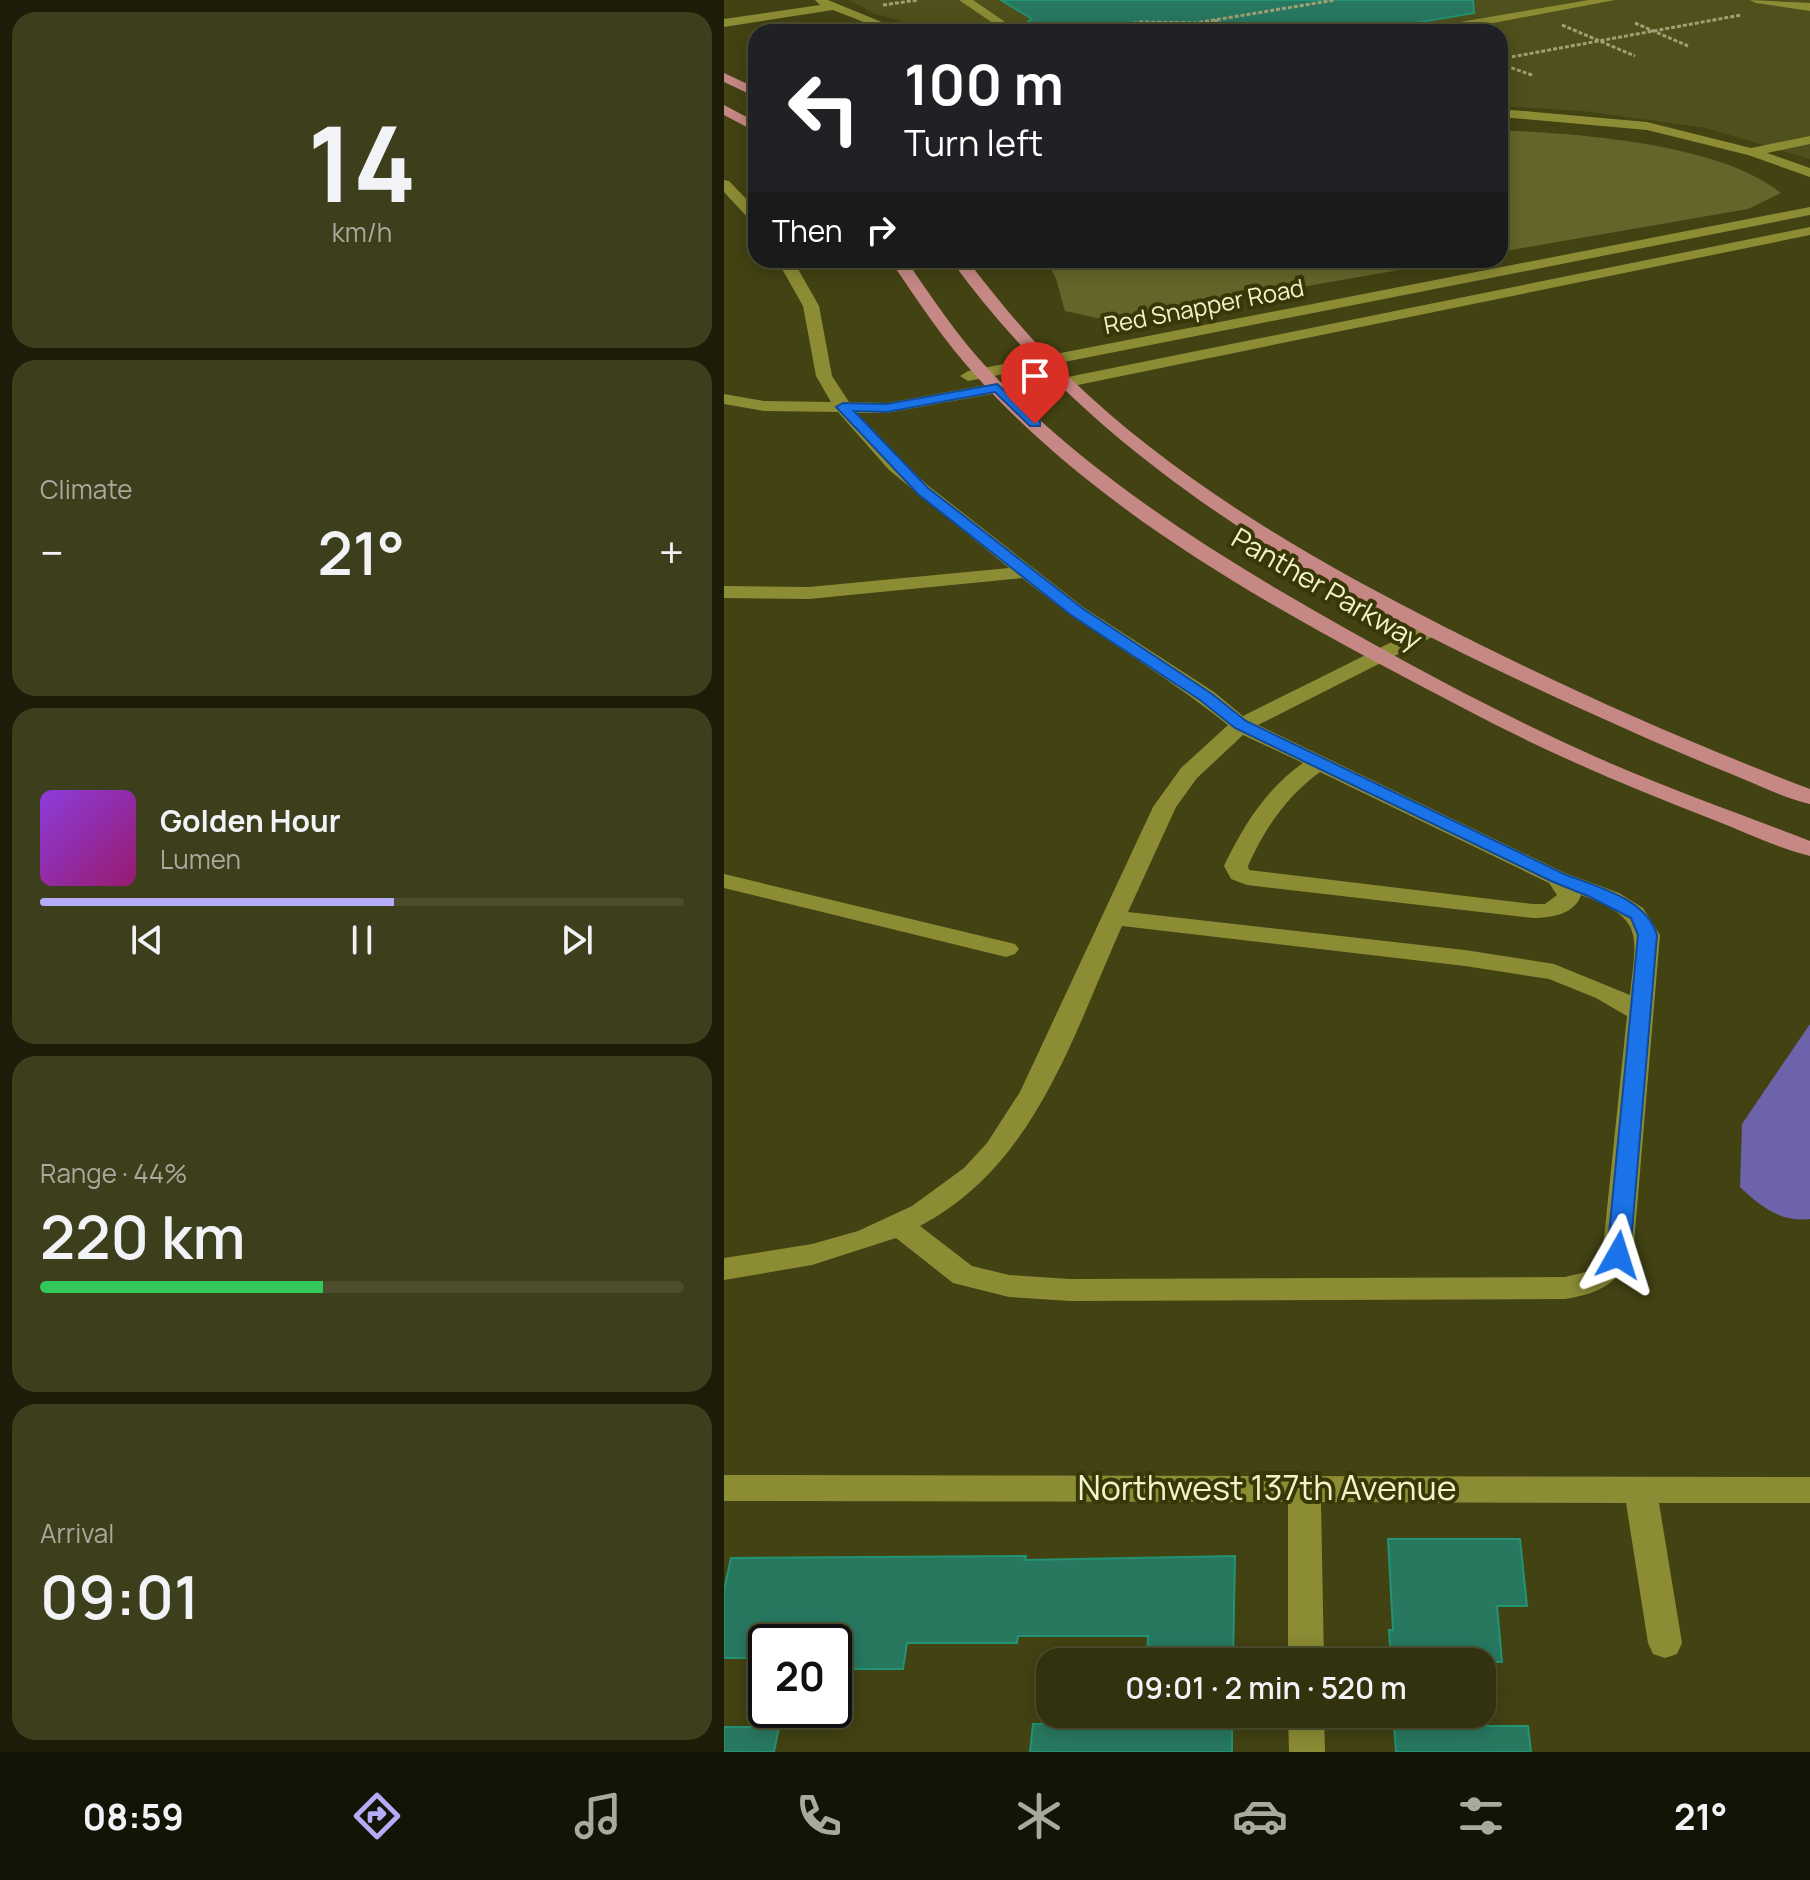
<!DOCTYPE html>
<meta charset="utf-8">
<style>
:root{--surface:#32320e;--page:#3d3e1c;--text:#f1f3f6;--muted:#a8aa9e;--line:#4d4d2e;--accent:#b5acf8}
body{margin:0;font-family:Manrope,sans-serif;background:var(--page);color:var(--text);height:100vh;display:flex;flex-direction:column;font-size:30px;white-space:nowrap}
*{box-sizing:border-box;margin:0}
p{font-size:26px;color:var(--muted)}
.icon{flex:none;width:44px;height:44px;fill:none;stroke:currentColor;stroke-width:2;stroke-linecap:round;stroke-linejoin:round}
.map{position:relative;flex:1;overflow:hidden}
.side{display:flex;flex-direction:column;gap:12px;padding:12px;background:#1c1c08;width:724px}
.side>*{flex:none}
.top-card{position:absolute;left:24px;top:24px;width:760px;height:244px;border-radius:24px;box-shadow:0 4px 20px #0003,0 0 0 2px var(--line);background:#202124;color:#fff;overflow:hidden}
.speed{position:absolute;left:24px;top:1624px;display:flex;gap:16px;font-size:40px;font-weight:700;text-align:center}
.speed>*{display:grid;place-content:center;width:104px;height:104px;border-radius:50%;background:var(--surface);box-shadow:0 4px 20px #0003,0 0 0 2px var(--line);line-height:1}
.speed .limit{border:4px solid #111;border-radius:12px;background:#fff;color:#111}
.pin{position:absolute;display:grid;place-items:center;width:68px;height:68px;color:#fff;margin:-82px -34px;border-radius:50% 50% 50% 0;rotate:-45deg;box-shadow:0 0 8px #0007}
.pin .icon{rotate:45deg}
.me{position:absolute;width:88px;margin:-44px;rotate:6deg;stroke-linejoin:round;filter:drop-shadow(0 0 6px #0008)}
.turn{display:flex;align-items:center;gap:28px;height:168px;padding:0 24px;font-size:36px}
.turn .icon{width:104px;height:104px;stroke-width:2.5}
.turn b{display:block;font-size:56px;line-height:68px}
.then{display:flex;align-items:center;height:76px;padding:0 24px;background:#0003;gap:16px;font-size:30px}
.big{font-size:60px;font-weight:600;line-height:1.1}
.side .tile{flex:1;display:flex;flex-direction:column;justify-content:center;gap:12px;min-width:0;padding:0 28px;border-radius:24px;background:var(--page)}
.side .dial{align-items:center;gap:0}
.dial b{font-size:104px;line-height:1}
.song{display:flex;align-items:center;gap:24px}
.cover{width:96px;height:96px;border-radius:12px;background:linear-gradient(135deg,hsl(270 70% 55%),hsl(320 70% 35%))}
.played{height:8px;border-radius:4px;background:linear-gradient(90deg,var(--accent) 55%,var(--line) 55%)}
.keys{display:flex;justify-content:space-around;direction:ltr}
.heat{display:flex;justify-content:space-between;align-items:center;font-size:44px;direction:ltr}
.charge{height:12px;border-radius:6px;background:linear-gradient(90deg,#34c759 44%,var(--line) 0)}
.trip{position:absolute;left:312px;top:1648px;width:460px;height:80px;border-radius:24px;background:var(--surface);box-shadow:0 4px 20px #0003,0 0 0 2px var(--line);font-weight:600;line-height:80px;text-align:center}
.dock{display:flex;height:128px;justify-content:space-around;align-items:center;background:#141406;color:var(--muted)}
.dock .icon{width:56px;height:56px}
.dock .on{color:var(--accent)}
.dock b{font-size:36px;color:var(--text)}
main{display:flex;flex:1;min-height:0}
.map>svg:first-child{display:block}
.built{fill:#50501c}
.green{fill:#65652b}
.water{fill:#6d63aa}
.building{fill:#287860;stroke:#229373;stroke-width:2}
.lines{fill:none;stroke-linecap:round;stroke-linejoin:round}
.path{stroke:#9fa073;stroke-width:3;stroke-dasharray:4 2;stroke-linecap:butt}
.minor{fill:#8c8c35;fill-rule:evenodd}
.major{fill:#c68885;fill-rule:evenodd}
.route{fill:#1a73e8;stroke:#114b97;stroke-width:2}
.labels{text-anchor:middle;stroke-width:8;stroke-linejoin:round;paint-order:stroke}
.far-street-label{font-size:24px;fill:#f2f3c9;stroke:#383707}
.street-label{font-size:28px;fill:#f2f3c9;stroke:#383707}
.near-street-label{font-size:34px;fill:#f2f3c9;stroke:#383707}
</style>
<main>
<section class="side">
<div class="tile dial"><b>14</b><p>km/h</p></div>
<div class="tile"><p>Climate</p>
<div class="heat"><a>−</a><b class="big">21°</b><a>+</a></div>
</div>
<div class="tile">
<div class="song"><i class="cover"></i><div><b>Golden Hour</b><p>Lumen</p></div></div>
<div class="played"></div>
<div class="keys"><svg class="icon" aria-label="previous" viewBox="0 0 24 24"><path d="M18 5L8 12l10 7zM5 5v14"/></svg><svg class="icon" aria-label="pause" viewBox="0 0 24 24"><path d="M8 5v14M16 5v14"/></svg><svg class="icon" aria-label="next" viewBox="0 0 24 24"><path d="M6 5l10 7-10 7zM19 5v14"/></svg></div>
</div>
<div class="tile"><p>Range · 44%</p><b class="big">220 km</b><div class="charge"></div></div>
<div class="tile"><p>Arrival</p><b class="big">09:01</b></div>
</section>
<div class="map">
<svg width="1086" height="1752" viewBox="0 0 1086 1752">
<rect width="100%" height="100%" fill="#424213"/>
<!-- built -->
<path class="built" d="M125,0H1086V159L982,128L859,111L776,106V32H218L151,14Z"/>
<!-- green -->
<path class="green" d="M776,130C854,134 995,143 1057,193L1024,209L776,252Z
M323,260H733L405,317L373,318L341,311L332,279Z"/>
<!-- water -->
<path class="water" d="M1086,1024V1219C1057,1223 1036,1206 1016,1187L1018,1124Z"/>
<!-- building -->
<path class="building" d="M277,0H749L750,13L639,32H299L295,28L308,19Z
M664,1539H796L803,1606H773L778,1662H667L665,1630H669Z
M302,1556L301,1560L511,1556L509,1662H423L424,1636H294L293,1643H183L179,1669H110V1642H42V1658H0V1590L7,1558Z
M420,1722H508V1752H306L309,1724Z
M670,1726H804L807,1752H672Z
M0,1727H55L50,1752H0Z"/>
<g class="lines">
<!-- path -->
<path class="path" d="M159,5L194,0
M490,20L514,32
M911,23L964,46
M838,25L911,56
M356,32L417,22L472,23L611,0
M776,59L1017,15
M776,64L808,75"/>
<!-- minor -->
<path class="minor" d="M91,0H104L182,32H165L109,10L0,27V19L96,5Z
M235,0H249L296,32H282Z
M865,0H891L722,32H695L701,28Z
M1026,0L1086,3V11L1032,3Z
M776,109L923,122L1027,148L1086,136V144L1043,153L1086,168V177L1024,155L923,130L776,117Z
M0,180L5,181L32,209V222L27,221L0,192Z
M1086,207V215L244,381L236,376L244,371Z
M1086,227V235L339,388L273,393L163,413H133L177,462L206,487L359,607L490,692L519,716L702,625H716L719,629L716,633L534,725L841,873L895,893L919,908L936,935L909,1255C893,1284 874,1294 841,1299L346,1301L285,1297L229,1283L172,1238L88,1265L0,1280V1258L88,1244L134,1231L188,1206L240,1168L263,1143L296,1092L429,807L457,768L504,725C438,672 364,631 298,578L85,599L0,598V586L85,587L285,568L165,470L114,412L40,411L0,404V394L40,401L107,402L92,376L79,306L53,260H69L95,306L108,376L125,402L163,403L273,383L339,378ZM519,735L579,763C542,789 519,826 500,866L507,879L523,885L809,918C827,918 851,914 857,895C922,919 912,935 906,995L830,964L741,950L404,912L452,807L473,778ZM596,772L825,883L833,895L821,904H809L525,870L524,866C541,828 562,797 596,772ZM398,926L741,966L825,979L872,998L903,1016L878,1257L862,1272L841,1277L346,1279L285,1275L248,1266L196,1226C311,1166 348,1037 398,926Z
M0,874L291,944L295,949L291,954L282,957L0,888Z
M0,1475L1086,1477V1503H935L958,1643L953,1654L941,1658L929,1654L924,1643L902,1503L597,1502L600,1662H564V1502L0,1501Z
M564,1714H600L601,1752H565Z"/>
<!-- major -->
<path class="major" d="M0,73L32,88V97L0,82Z
M0,105L32,122V132L0,115Z
M166,260H182C208,298 234,337 266,371C350,461 455,531 560,593C661,652 765,709 872,757C942,788 1014,813 1086,841V856C1053,848 1021,832 990,820C904,787 822,752 741,709C569,619 385,523 253,377C220,341 193,300 166,260Z
M227,260H243C275,301 308,342 346,378C453,481 585,558 717,625C837,686 960,741 1086,789V804C1061,798 1036,786 1012,776C965,757 919,737 873,716C632,608 385,479 227,260Z"/>
</g>
<!-- route -->
<path class="route" d="M273,384L316,421V426H306L271,392L163,412L130,411L204,488L358,608L488,694L522,721L840,874C873,887 922,898 933,935L906,1255L902,1261H887L883,1255L914,935L907,918L864,896L827,881L511,728L476,700L347,615L194,494L112,407L119,403L163,404Z"/>
<g class="labels">
<!-- far-street labels -->
<g class="far-street-label">
<text transform="translate(480 307) rotate(-11)" y="8">Red Snapper Road</text>
</g>
<!-- street labels -->
<g class="street-label">
<text transform="translate(603 589) rotate(30)" y="10">Panther Parkway</text>
</g>
<!-- near-street labels -->
<g class="near-street-label">
<text x="543" y="1500">Northwest 137th Avenue</text>
</g>
</g>
</svg>
<div class="speed"><div class="limit">20</div></div>
<div class="pin" style="left:311px;top:424px;background:#d93025"><svg class="icon" aria-label="arrive" viewBox="0 0 24 24"><path d="M6 21V4h12l-3 4 3 4H6"/></svg></div>
<svg class="me" style="left:894px;top:1255px" viewBox="-20 -20 40 40"><path d="M0-17L14 15 0 8-14 15z" fill="#1a73e8" stroke="#fff" stroke-width="4"/></svg>
<div class="trip">09:01 · 2 min · 520 m</div>
<div class="top-card">
<div class="turn"><svg class="icon" aria-label="left" viewBox="0 0 24 24"><path d="M17 20v-9H6M10 6l-5 5 5 5"/></svg><div><b>100 m</b>Turn left</div></div>
<div class="then">Then<svg class="icon" aria-label="right" viewBox="0 0 24 24"><path d="M7 20v-9h11M14 6l5 5-5 5"/></svg></div>
</div>
</div>
</main>
<nav class="dock">
<b>08:59</b>
<svg class="icon on" aria-label="directions" viewBox="0 0 24 24"><path d="M12 3l9 9-9 9-9-9zM9 14v-3h6M13 9l2 2-2 2"/></svg>
<svg class="icon" aria-label="music" viewBox="0 0 24 24"><path d="M9 18V5l10-2v13"/><circle cx="6" cy="18" r="3"/><circle cx="16" cy="16" r="3"/></svg>
<svg class="icon" aria-label="phone" viewBox="0 0 24 24"><path d="M5 4h4l2 5-3 2q2 4 5 5l2-3 5 2v4C11 20 4 13 5 4z"/></svg>
<svg class="icon" aria-label="climate" viewBox="0 0 24 24"><path d="M12 3v18M4 7l16 10M4 17L20 7"/></svg>
<svg class="icon" aria-label="car" viewBox="0 0 24 24"><path d="M5 17H2v-5l4-1 3-4h7l3 4 3 1v5h-3M9 17h6M6 11h13"/><circle cx="7" cy="17" r="2"/><circle cx="17" cy="17" r="2"/></svg>
<svg class="icon" aria-label="filters" viewBox="0 0 24 24"><path d="M4 7h16M4 17h16"/><circle cx="9" cy="7" r="2"/><circle cx="15" cy="17" r="2"/></svg>
<b>21°</b>
</nav>
